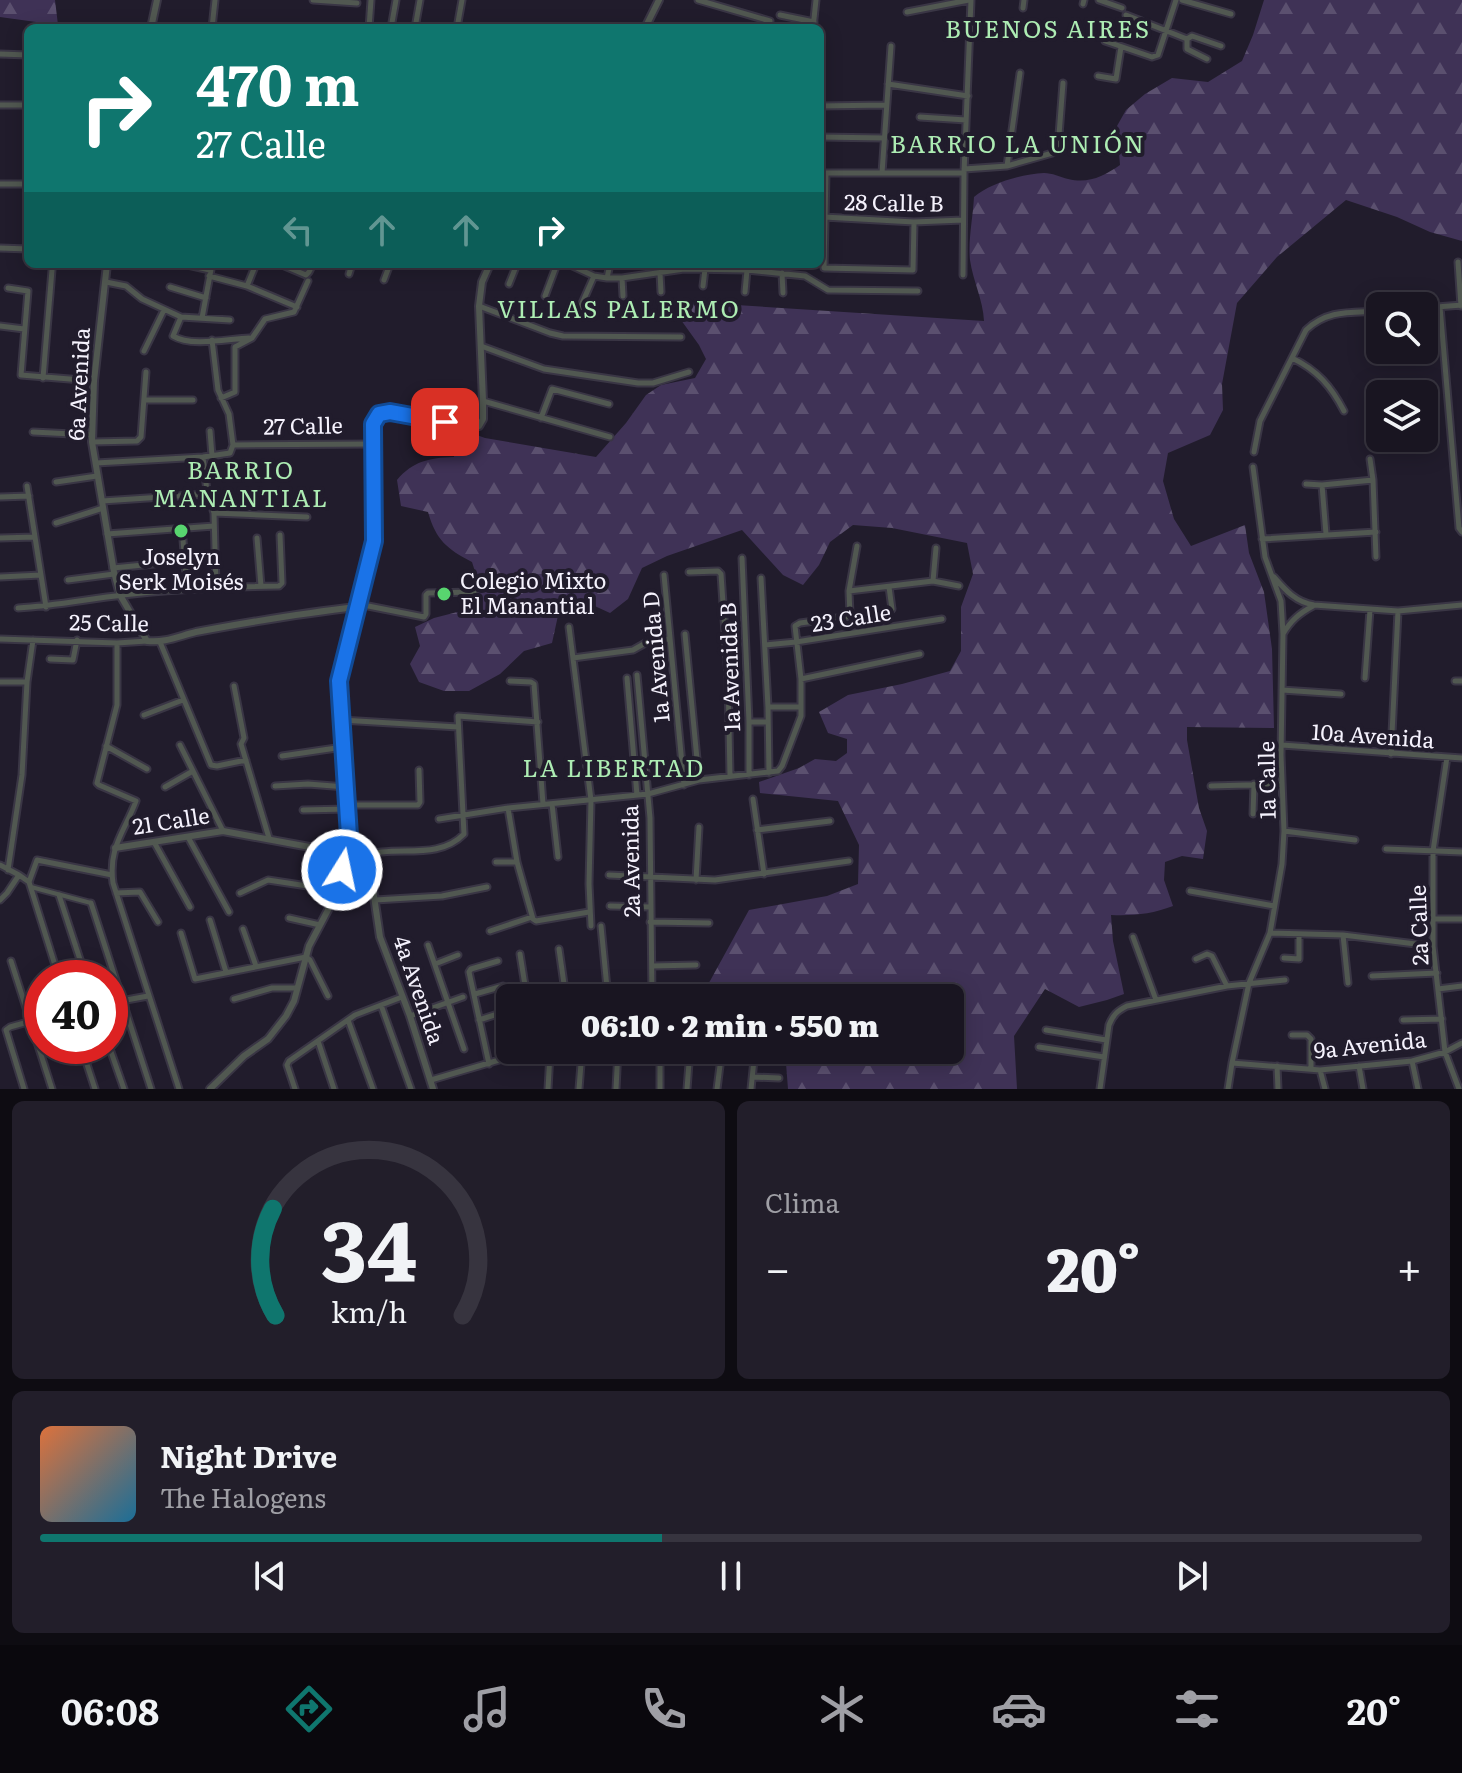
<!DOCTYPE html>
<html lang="es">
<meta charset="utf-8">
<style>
:root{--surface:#191521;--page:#221e2a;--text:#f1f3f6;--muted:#9f9fa5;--line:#37343f;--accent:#0f766e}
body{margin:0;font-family:Literata,serif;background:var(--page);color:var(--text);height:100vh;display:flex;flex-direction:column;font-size:30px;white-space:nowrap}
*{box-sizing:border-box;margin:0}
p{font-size:26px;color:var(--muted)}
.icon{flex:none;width:44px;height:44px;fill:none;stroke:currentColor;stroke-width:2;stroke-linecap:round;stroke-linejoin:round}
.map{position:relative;height:1089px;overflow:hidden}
.sheet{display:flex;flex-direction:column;gap:12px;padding:12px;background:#0e0c12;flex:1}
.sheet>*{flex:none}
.top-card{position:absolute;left:24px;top:24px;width:800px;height:244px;border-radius:12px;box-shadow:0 4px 20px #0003,0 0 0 2px var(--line);background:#0f766e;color:#fff;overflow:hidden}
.fabs{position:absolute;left:1366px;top:292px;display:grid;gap:16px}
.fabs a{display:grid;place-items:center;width:72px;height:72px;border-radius:12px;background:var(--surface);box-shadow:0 4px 20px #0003,0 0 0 2px var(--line);font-size:40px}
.speed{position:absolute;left:24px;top:960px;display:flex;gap:16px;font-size:40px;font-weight:700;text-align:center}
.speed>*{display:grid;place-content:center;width:104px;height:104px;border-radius:50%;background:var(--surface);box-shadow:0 4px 20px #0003,0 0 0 2px var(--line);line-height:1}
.speed .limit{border:12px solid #d22;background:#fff;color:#111}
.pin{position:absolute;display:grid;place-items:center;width:68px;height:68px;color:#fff;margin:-34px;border-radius:16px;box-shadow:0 4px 12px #0006}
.me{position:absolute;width:88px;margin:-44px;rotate:10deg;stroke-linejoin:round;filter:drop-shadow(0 0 6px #0008)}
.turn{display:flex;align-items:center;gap:28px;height:168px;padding:0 40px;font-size:36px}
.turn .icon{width:104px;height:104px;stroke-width:2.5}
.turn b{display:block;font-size:56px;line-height:68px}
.lanes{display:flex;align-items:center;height:76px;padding:0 40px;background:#0003;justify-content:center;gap:40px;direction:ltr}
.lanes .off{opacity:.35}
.big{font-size:60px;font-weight:800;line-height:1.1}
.sheet .card{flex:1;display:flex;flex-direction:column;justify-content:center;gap:12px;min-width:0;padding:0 28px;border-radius:12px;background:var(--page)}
.sheet .dial{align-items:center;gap:0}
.dial svg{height:208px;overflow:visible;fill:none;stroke:var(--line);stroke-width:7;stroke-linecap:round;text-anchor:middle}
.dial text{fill:var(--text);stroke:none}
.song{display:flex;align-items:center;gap:24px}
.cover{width:96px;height:96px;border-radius:12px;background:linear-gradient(135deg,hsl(20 70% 55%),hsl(200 70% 35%))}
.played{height:8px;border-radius:4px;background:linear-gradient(90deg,var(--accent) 45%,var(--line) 45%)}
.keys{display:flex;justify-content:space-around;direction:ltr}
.heat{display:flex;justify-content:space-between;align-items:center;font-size:44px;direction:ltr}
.sheet .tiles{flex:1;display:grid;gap:12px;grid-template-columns:1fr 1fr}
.card:last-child{grid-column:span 2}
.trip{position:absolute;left:496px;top:984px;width:468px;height:80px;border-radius:12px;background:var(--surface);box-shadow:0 4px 20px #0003,0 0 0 2px var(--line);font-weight:800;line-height:80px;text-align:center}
.menu{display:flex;height:128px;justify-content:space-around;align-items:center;background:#0a080d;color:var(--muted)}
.menu .icon{width:56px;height:56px}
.menu .on{color:var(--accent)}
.menu b{font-size:36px;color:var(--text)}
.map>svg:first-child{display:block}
.forest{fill:url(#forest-firs)}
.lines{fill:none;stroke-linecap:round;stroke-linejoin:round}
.pedestrian-casing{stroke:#3a3645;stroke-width:8}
.minor-casing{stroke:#3a3645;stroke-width:9}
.tertiary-casing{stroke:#3a3645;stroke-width:10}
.pedestrian{stroke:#515851;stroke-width:4}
.minor{stroke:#515851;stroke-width:5}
.tertiary{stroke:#515851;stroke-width:6}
.route-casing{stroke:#114b97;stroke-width:20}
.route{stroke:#1a73e8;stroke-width:14}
.poi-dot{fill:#58d56f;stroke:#211c2c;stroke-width:3}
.labels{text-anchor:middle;stroke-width:8;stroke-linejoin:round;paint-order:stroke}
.street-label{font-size:22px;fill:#f5f2fd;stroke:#211c2c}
.poi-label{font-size:22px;fill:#f5f2fd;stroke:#211c2c}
.neighbourhood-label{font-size:24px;letter-spacing:2px;fill:#adecb3;stroke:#211c2c}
</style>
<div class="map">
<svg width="1462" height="1089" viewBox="0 0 1462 1089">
<defs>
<pattern id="forest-firs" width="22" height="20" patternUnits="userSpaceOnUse" patternTransform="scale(2)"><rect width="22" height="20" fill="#3f3256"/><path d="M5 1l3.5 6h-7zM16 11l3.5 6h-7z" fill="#5b506f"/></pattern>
</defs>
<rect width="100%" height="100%" fill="#211c2c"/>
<!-- forest -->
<path class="forest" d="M0,0H55L58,25L0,17Z
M1264,0H1462V241L1430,232L1397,217L1346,200L1277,257L1237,303L1222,384L1223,410L1210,435L1168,453L1163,481L1174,519L1191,546L1245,525L1249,553L1264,592L1272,649L1274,728L1187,727V740L1199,808L1207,831L1203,859L1182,856L1165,862L1164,880L1173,906C1152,914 1133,916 1111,915L1113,941L1124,994L1107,1000L1079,1007L1045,989L1014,1036L1017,1089H788L786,1063L779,1050H950V998H699L710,981L749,910L827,896L858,884L859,845L838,801L760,793L759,782L799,768L815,759L836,761L847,753V739L828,733L819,712L848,695L902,684L950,671L961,651V607L973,574L967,543L892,528L853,525L830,542L819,565L803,585L783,575L742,530L667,556L642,568L628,599L610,613L586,602L559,611L552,643L524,651L500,674L469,691H444L419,682L410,664L420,646L415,627L434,618L469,609L479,584L472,562C447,549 436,540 428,512L401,506L397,480C413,461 429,458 454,457L460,429L485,438L596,457L626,423L646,395L661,385L695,378L706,359L699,345L681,320L674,301L984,321C983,300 973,281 970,260C968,240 973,217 974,197C990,183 1022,174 1044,173C1052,173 1060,177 1068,179C1089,184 1104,176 1120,165L1117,126L1126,110L1145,94L1172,78L1208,82L1242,61L1253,35Z"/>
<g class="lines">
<!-- pedestrian casing -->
<g class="pedestrian-casing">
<path id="pedestrian" d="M31,887L91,903"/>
</g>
<!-- minor casing -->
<g class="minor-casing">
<path id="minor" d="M313,0L357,3
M698,0L770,21
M1099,0L1122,8
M1182,0L1231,14
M1083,4L1084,0
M1023,8L1024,0
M907,12L969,0
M780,15L814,22
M1126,15L1187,39
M370,27L387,28
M212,28L215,0
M369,28L371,0
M391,28L396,0
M415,28L420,0
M457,28L462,0
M813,28L816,0
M1187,39L1192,36L1221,46
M1187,39V49L1207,59
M1105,41L1152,57L1158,55L1176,0
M0,54L28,55
M1098,76L1116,79L1121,47
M888,84L968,96
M0,105H28
M820,106L886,105
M920,117L966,120
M820,137L884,138
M1007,166L1020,73
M964,169L1007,166L1056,152L1058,148L1063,83
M820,173H964
M826,173L824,268L913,270L914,222
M882,173L891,46
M0,184H28
M824,217L914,222L963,220
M0,248L28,249
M1458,262L1461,306
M183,264L210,270
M280,264L306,275L309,272L313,264
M568,264L594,276L607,278H622L684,269L747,270L805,276L828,290L918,291
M782,273L783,293
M349,274L352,264
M963,275L964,173L971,0
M209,276L247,286L297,307
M607,278L610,264
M622,278L623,296
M384,280L390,264
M106,282L126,286L142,299L181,317L230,320
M509,284L517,264
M247,286L256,264
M703,286L705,269
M170,287L206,298
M8,288L28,291L21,375L94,381
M661,292L660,273L665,264
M745,292L747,270
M545,296L557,264
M479,306L550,333L563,336L681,337
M1440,307L1459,528L1462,532
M580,308L594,276
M1424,308L1462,305
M181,317L173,336C191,347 227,339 249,338
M202,318L212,264
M0,326L24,329
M481,346L544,369L638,383H653L689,372
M144,351L164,310
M1292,358C1317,370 1331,386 1344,411
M43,378L52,270
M221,398L235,392V347L252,338L265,319L294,312L308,281
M144,400H193
M483,401L610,437
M541,418L552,389L609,404
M210,431L212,456
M33,432L92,435
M92,442L137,441L141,437L146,372
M233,445L373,444
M1254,452L1260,421L1306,330C1328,309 1352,313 1380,311
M203,457L208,500
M1370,459L1373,480L1376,557
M96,463L203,457L230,453L233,445L229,414L218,390L212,340
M56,482L97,476
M1306,484L1322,485L1373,480
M1322,485L1326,534
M27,486L46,607
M0,497L29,496
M102,501L208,494
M213,510L214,513L307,517
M214,513L216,586
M56,523L103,508
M182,528L187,588
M107,534L214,526
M0,538L35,537
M257,538L261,586
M1262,539L1376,532
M742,558L749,722V775
M113,568L184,561
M689,572L718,571L721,574L728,677L730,776
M664,575L684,785
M0,577L41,575
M1274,577C1286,591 1296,602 1314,605L1398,611L1462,605
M761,578L768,707L769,773
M68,580L114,574
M933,581L959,586
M849,591L933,581L936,548
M358,604L424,617L426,614V595L428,593L474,592
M18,608C54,606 88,599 123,595C175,589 227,587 279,586L282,583L280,535
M850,615L849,591L857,546
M569,627L591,800L589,884L591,926
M685,634L699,780
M1283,634C1291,620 1300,613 1313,606
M0,639L117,643L147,641
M160,642L211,765L217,766L246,760
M117,643V705L97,783L99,785L136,801C125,831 108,847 113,883L179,1089
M765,645L796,642L942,619
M573,658L633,650L649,641L670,639
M50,659L73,660L77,640
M637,675L650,818L652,998
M627,678L637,795
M1365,678L1370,610
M801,679L920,654
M510,681L531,682L534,684L543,804
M1455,681H1462
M0,682H27
M234,686L244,738L241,744L269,838
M1282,690L1341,694
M768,707H801
M144,715L183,700
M341,720L458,727
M749,722H767
M180,745L223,831
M1282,745L1462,758
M106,746L147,769
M1391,754L1398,611
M282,756L343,747
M1447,757L1433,851V946L1445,1052L1459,1089
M275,786L308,784L346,787
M1211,786L1282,784
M165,787L193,771
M753,799L764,874
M552,804L558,857
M347,805H418L420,802L419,770
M508,808L517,862L533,919L536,921L589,912
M303,810L347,809
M1253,814L1254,784
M439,819L508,808L648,794L699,780L778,771L782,766L801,716V679L795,626L800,623L890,611L892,609L889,587
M757,830L830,821
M1284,831L1355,840
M188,837L229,912
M154,842L190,907
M1386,849L1462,852
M366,855C397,845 438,861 464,834L458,716L538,722
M496,862H517
M0,865L19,875L29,882L59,978
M8,870L22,775L27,682L33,640
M609,875L715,880L849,861
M696,880L699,827
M29,882L37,860L112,875
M1190,891L1274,906
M116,893L140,892L158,922
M240,893L268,880L334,890
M59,895L86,978
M0,900L7,893L19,875
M375,900L442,896L487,887
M91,903L151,1089
M610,906L650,907
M289,918L320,925
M1433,919H1462
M210,920L226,972
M650,922L709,923
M601,926L608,998
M243,929L256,966
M490,931L532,917
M181,933L195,979L306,957L310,960L328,996
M1270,933L1343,935L1432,946
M1343,935L1348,983
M1133,937L1156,1000
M428,945L464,1049
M559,949L566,998
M520,954L527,998
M1284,958L1299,959V934
M1196,959L1207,954L1212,956L1227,986
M11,961L52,1089
M435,964L458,955
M652,966L696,965
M1372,976L1437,973
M1438,989L1462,986
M475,994L503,986
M234,999L272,988H297
M110,1003L148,996
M381,1005L411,1089
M410,1016L463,997
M348,1020L373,1089
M479,1020L507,1011
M1403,1020L1442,1019
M1046,1030L1106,1040
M1292,1035H1307L1311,1039V1069
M318,1041L334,1089
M81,1046L95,1089
M109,1046L124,1089
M1039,1047L1104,1057
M657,1050L660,1061V1089
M1412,1061L1418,1089
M1232,1063L1320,1070L1412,1061L1445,1052L1462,1043
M489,1064L469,972L471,969L498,961
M1277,1066L1278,1089
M1359,1066L1363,1089
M1320,1070L1325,1089
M753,1077L779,1078
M431,1080L506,1058L585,1050
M24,1089L6,1030L10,1027L42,1018
M295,1089L287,1065L289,1061L355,1015L402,997
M548,1089L550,1054
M579,1089L582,1051
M616,1089L618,1050
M687,1089L690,1050
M717,1089L722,1050
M751,1089L755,1050
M1100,1089L1109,1025C1113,1015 1117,1011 1127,1006L1227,986L1285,980
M1228,1089L1232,1063L1249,983L1270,933L1282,864L1284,831L1281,755L1283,634L1281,601L1265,557L1253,467"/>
</g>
<!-- tertiary casing -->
<g class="tertiary-casing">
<path id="tertiary" d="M151,28L157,0
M645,28L659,0
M107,264L94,381L92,442L114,572L120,595L147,641C165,643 179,636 196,632C250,622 303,613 357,607
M115,848L223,831L337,852L350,851L362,852L369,862L380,937L410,1016L433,1089
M210,1089L244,1056L268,1039L286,1016L294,1001L309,946L328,910L350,851L339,681L374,541L375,514L373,424L379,414L390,412L473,427L479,426L483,419V401L479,306L482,282L490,264"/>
</g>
<!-- pedestrian -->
<use href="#pedestrian" class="pedestrian"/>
<!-- minor -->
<use href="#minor" class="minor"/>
<!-- tertiary -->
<use href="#tertiary" class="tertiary"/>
</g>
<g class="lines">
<!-- route casing -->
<g class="route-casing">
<path id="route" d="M342,870L350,851L339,681L374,541L373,424L379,414L390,412L445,422"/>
</g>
<!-- route -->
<use href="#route" class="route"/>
</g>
<!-- markers -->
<g class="poi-dot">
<circle cx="181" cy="531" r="8"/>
<circle cx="444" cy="594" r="8"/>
</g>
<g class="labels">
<!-- street labels -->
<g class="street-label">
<text transform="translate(894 203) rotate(1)" y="8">28 Calle B</text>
<text transform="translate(79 384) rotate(-87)" y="8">6a Avenida</text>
<text transform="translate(303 426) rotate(-1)" y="8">27 Calle</text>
<text transform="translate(851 618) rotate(-9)" y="8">23 Calle</text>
<text transform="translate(109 623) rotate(1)" y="8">25 Calle</text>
<text transform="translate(656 657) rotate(-95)" y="8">1a Avenida D</text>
<text transform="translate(730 667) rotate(-92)" y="8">1a Avenida B</text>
<text transform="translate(1373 736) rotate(4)" y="8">10a Avenida</text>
<text transform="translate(1267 780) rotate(-91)" y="8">1a Calle</text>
<text transform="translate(171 821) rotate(-9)" y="8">21 Calle</text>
<text transform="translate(631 861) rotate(-91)" y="8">2a Avenida</text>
<text transform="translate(1419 925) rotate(-92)" y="8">2a Calle</text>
<text transform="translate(419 990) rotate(71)" y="8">4a Avenida</text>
<text transform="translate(1370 1045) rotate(-6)" y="8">9a Avenida</text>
</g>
<!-- poi labels -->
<g class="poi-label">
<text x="181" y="565">Joselyn<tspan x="181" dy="25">Serk Moisés</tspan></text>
<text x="460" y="589" text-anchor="start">Colegio Mixto<tspan x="460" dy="25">El Manantial</tspan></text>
</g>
<!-- neighbourhood labels -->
<g class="neighbourhood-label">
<text x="1048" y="38">BUENOS AIRES</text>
<text x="1018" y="153">BARRIO LA UNIÓN</text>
<text x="619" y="318">VILLAS PALERMO</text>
<text x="241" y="479">BARRIO<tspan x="241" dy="28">MANANTIAL</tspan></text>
<text x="614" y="777">LA LIBERTAD</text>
</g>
</g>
</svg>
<div class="fabs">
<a><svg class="icon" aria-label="search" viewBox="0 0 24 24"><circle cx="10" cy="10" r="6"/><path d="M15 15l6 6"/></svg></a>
<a><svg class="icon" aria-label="layers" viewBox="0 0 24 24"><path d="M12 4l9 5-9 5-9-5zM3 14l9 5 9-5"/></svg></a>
</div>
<div class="speed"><div class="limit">40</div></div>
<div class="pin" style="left:445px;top:422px;background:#d93025"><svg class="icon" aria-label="arrive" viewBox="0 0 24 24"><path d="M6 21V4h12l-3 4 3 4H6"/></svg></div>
<svg class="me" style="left:342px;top:870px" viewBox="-20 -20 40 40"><circle r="17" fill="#1a73e8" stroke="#fff" stroke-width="3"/><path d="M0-11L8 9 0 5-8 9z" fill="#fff"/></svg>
<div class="trip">06:10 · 2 min · 550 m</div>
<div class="top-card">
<div class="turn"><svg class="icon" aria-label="right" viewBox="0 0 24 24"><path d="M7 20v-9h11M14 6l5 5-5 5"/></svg><div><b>470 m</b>27 Calle</div></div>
<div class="lanes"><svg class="icon off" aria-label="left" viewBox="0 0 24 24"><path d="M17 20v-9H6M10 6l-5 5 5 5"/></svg><svg class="icon off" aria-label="ahead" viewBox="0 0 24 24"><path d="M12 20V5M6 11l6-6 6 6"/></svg><svg class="icon off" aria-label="ahead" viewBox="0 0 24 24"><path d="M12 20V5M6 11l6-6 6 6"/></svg><svg class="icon" aria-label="right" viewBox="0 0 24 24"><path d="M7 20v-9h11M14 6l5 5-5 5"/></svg></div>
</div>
</div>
<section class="sheet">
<div class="tiles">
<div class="card dial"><svg viewBox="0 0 100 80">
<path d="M14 69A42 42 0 1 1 86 69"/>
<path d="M14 69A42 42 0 0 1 13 28" stroke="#0f766e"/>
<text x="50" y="56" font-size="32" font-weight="700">34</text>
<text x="50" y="72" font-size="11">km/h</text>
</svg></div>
<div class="card"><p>Clima</p>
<div class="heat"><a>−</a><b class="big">20°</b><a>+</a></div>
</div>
<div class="card">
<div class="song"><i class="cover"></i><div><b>Night Drive</b><p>The Halogens</p></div></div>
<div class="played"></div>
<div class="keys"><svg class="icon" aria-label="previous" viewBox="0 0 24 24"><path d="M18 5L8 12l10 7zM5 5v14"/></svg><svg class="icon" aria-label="pause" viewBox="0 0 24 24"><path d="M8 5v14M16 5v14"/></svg><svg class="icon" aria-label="next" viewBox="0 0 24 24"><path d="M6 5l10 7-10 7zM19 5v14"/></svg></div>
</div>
</div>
</section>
<nav class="menu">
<b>06:08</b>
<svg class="icon on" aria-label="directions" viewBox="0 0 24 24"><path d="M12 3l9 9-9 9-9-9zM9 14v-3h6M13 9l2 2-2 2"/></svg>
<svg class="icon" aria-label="music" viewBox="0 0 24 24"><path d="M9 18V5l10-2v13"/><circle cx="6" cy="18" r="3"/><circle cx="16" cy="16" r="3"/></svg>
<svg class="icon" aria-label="phone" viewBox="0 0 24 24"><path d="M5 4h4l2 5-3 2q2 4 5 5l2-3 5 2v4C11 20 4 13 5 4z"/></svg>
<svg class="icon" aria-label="climate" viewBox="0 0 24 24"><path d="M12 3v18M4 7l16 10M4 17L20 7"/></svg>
<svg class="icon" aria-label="car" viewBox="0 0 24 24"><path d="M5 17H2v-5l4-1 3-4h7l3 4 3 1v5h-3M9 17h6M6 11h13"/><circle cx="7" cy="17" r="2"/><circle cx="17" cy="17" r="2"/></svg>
<svg class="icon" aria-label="filters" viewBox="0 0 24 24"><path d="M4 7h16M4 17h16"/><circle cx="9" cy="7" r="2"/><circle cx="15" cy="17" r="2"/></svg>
<b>20°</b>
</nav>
